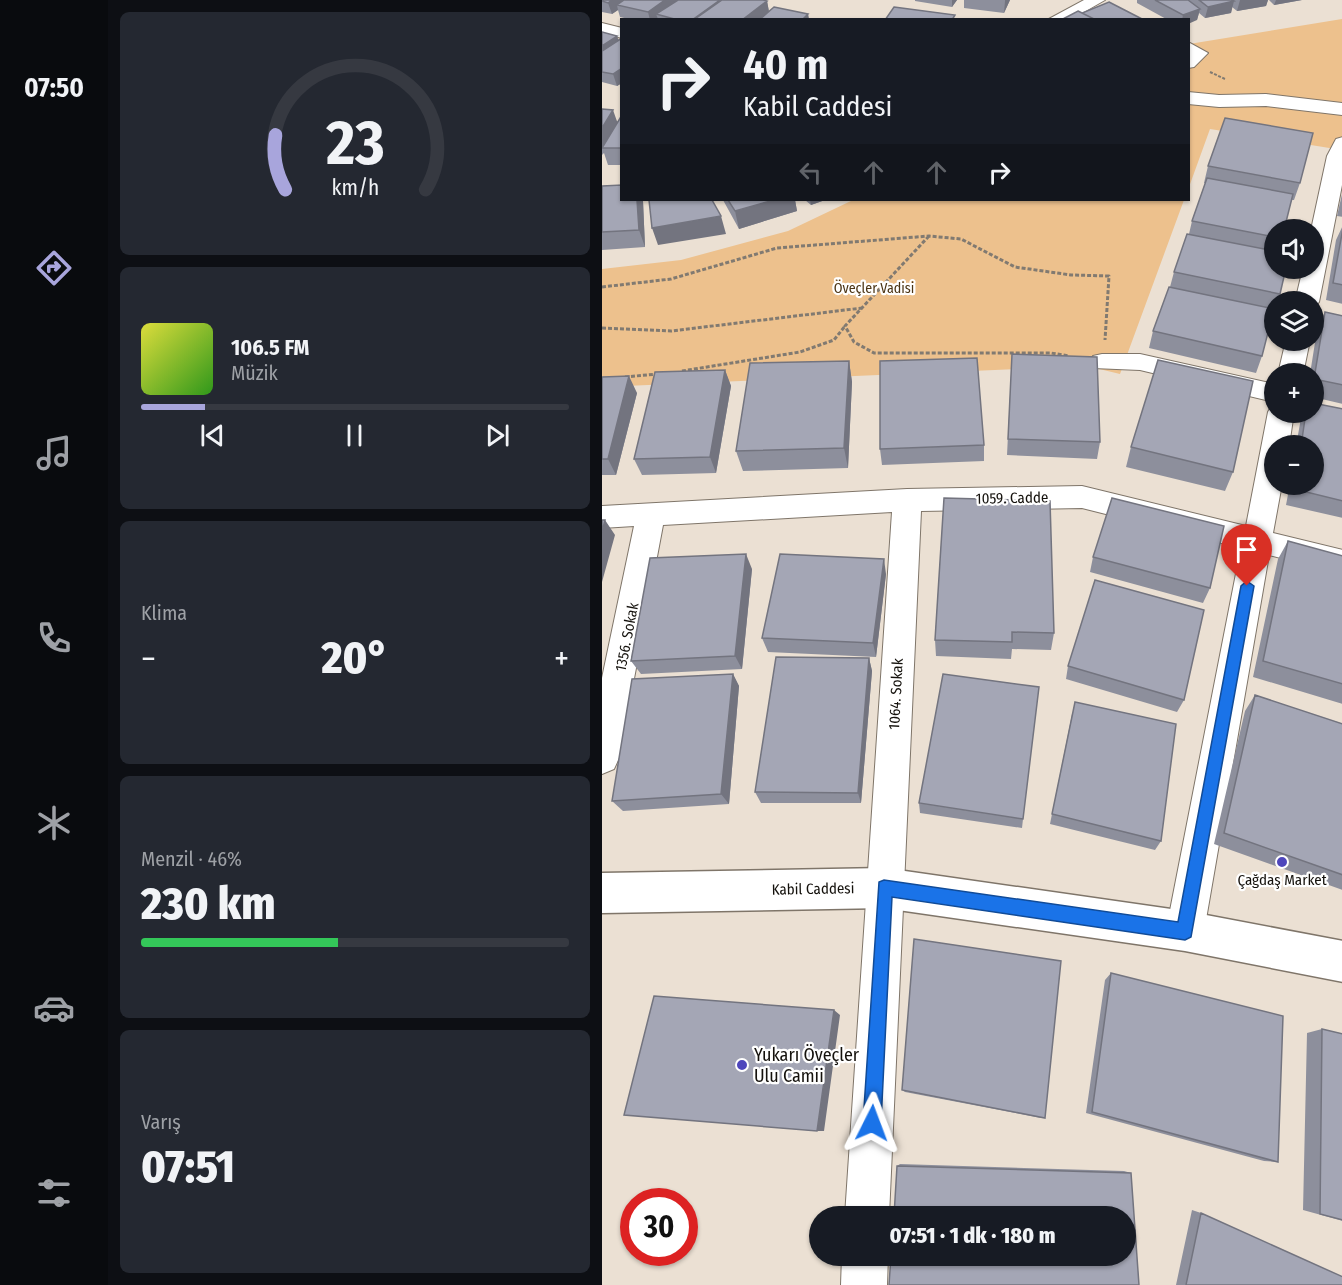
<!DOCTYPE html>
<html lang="tr">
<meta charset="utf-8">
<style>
:root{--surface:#171b24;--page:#242831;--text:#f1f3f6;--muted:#9ea1a6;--line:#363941;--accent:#a8a5dc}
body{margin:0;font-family:"Fira Sans Condensed",sans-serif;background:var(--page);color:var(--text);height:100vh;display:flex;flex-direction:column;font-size:22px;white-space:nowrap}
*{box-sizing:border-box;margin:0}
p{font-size:20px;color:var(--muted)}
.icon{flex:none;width:33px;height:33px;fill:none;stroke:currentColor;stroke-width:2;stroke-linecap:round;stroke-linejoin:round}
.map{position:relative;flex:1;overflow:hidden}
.details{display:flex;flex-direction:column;gap:12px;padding:12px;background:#0d0f14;width:494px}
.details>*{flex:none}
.top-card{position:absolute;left:18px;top:18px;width:570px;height:183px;border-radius:0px;box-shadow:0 2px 4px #0004;background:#171b24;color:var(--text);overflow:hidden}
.buttons{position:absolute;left:662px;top:219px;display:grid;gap:12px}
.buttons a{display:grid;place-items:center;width:60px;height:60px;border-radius:50%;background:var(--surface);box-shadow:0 2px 4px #0004;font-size:30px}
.speed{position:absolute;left:18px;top:1188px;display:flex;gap:12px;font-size:30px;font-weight:700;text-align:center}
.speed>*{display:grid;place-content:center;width:78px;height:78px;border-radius:50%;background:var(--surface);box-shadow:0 2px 4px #0004;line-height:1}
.speed .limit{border:9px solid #d22;background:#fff;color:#111}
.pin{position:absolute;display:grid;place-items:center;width:51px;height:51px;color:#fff;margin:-62px -26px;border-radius:50% 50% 50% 0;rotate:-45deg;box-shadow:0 0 6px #0007}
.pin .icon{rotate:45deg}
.me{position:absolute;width:66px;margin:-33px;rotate:3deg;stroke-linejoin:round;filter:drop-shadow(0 0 4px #0008)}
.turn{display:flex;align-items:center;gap:21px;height:126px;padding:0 24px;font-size:27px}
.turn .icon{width:78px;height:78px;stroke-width:2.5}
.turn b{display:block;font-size:42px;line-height:51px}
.lanes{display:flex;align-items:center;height:57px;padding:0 24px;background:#0003;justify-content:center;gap:30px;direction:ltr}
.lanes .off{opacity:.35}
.big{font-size:45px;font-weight:800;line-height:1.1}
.details .tile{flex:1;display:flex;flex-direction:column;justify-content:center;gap:9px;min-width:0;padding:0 21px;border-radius:9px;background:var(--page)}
.details .dial{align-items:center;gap:0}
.dial svg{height:156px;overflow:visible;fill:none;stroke:var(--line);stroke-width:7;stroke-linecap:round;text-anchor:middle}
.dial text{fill:var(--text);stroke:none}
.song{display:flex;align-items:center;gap:18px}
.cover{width:72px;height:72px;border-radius:9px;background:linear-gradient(135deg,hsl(60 70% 55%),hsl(110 70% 35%))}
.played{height:6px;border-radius:3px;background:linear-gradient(90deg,var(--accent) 15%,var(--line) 15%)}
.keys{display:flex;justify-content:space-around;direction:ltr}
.heat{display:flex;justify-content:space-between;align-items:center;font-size:33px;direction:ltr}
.charge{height:9px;border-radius:4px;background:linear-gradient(90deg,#34c759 46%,var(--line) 0)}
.trip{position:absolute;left:207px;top:1206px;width:327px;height:60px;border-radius:30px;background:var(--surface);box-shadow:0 2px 4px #0004;font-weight:800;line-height:60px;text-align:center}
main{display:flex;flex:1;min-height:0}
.tab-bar{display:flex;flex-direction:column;width:108px;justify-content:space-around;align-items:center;background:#090b0e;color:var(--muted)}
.tab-bar .icon{width:42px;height:42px}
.tab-bar .on{color:var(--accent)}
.tab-bar b{font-size:27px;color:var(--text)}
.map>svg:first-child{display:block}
.green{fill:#edc18d}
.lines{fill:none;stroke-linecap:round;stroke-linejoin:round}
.minor-casing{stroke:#7f7569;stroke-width:2}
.secondary-casing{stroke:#7f7569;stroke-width:3}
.path-far1{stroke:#817a71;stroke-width:2;stroke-dasharray:3 1.5;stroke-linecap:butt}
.path{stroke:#817a71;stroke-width:3;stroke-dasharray:4 2;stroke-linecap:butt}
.minor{fill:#fff;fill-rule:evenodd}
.secondary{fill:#fff;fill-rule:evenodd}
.wall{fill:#8d8f9c}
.shaded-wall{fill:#73747f}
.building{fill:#a4a6b5;stroke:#73747f;stroke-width:1.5}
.route{fill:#1a73e8;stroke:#114b97;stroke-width:1.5}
.poi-dot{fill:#4e46bc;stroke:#fff;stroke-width:2}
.labels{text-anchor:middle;stroke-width:4.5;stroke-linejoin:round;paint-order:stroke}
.far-park-label{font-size:14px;fill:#4c3515;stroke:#fff}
.street-label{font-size:15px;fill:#14110c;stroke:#fff}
.poi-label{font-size:15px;fill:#14110c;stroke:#fff}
.near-poi-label{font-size:18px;fill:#14110c;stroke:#fff;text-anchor:start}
</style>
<main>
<nav class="tab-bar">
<b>07:50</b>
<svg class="icon on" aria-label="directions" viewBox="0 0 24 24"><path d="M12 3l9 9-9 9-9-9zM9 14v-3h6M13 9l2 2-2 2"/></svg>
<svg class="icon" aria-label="music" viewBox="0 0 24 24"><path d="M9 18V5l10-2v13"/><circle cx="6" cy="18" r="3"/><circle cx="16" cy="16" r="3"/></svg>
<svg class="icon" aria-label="phone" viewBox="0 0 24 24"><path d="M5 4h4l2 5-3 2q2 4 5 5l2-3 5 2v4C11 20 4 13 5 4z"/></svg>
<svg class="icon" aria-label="climate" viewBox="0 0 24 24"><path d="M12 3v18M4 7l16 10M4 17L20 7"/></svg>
<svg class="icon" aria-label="car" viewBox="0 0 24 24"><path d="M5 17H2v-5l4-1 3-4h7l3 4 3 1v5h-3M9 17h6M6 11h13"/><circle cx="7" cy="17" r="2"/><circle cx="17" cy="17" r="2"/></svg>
<svg class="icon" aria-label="filters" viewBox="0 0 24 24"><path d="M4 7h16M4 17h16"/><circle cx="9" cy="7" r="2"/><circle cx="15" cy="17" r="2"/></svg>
</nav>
<section class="details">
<div class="tile dial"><svg viewBox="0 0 100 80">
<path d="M14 69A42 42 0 1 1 86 69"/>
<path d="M14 69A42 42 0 0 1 9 41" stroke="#a8a5dc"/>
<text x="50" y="56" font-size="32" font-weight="700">23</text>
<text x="50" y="72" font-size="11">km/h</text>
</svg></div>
<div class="tile">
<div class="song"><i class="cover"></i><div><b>106.5 FM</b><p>Müzik</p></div></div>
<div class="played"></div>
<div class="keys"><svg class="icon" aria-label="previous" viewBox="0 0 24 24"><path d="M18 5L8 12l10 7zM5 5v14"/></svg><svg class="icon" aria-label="pause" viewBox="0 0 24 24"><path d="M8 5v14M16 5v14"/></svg><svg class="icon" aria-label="next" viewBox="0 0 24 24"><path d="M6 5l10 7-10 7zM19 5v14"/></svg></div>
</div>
<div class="tile"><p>Klima</p>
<div class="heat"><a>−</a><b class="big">20°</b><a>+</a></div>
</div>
<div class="tile"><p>Menzil · 46%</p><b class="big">230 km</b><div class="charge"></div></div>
<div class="tile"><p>Varış</p><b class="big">07:51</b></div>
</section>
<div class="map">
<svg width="741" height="1285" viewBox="0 0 741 1285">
<rect width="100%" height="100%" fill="#ebe0d3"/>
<!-- green -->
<path class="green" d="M740,19V150L608,129L587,187V44Z
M251,200H582L518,374L485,366L0,387V269L79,260L186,231Z"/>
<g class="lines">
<!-- minor casing -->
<g class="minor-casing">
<path id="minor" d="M482,0H503L468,20H445Z
M0,23L20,28V38L0,33Z
M586,42L606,53L592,67L586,68Z
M586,92L617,95L664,94L741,103V115L664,106L617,107L586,104Z
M741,137V180L717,302L711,308V302H693L701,268H711L709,230L725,156L734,139Z
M684,340H708L701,374H676Z
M500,354H538L672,384V402L538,370L491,368L488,362L491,356Z
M670,405H672V412H692L687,446H672V484H680L671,533L741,550V574L667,555L602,931L597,945L583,950L569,945L564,931L639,548L480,508L319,511L287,1216H243L290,512L61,525L17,758L12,769L0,774V678L32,526L0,528V506L305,489L480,486L644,526L666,412Z
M240,1256H286L285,1285H239Z"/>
</g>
<!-- secondary casing -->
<g class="secondary-casing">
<path id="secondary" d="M282,868L583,911L741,941V982L583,951L282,908L0,913V873Z"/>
</g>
<!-- path-far1 -->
<path class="path-far1" d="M608,72L623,79"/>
<!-- path -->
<path class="path" d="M327,236L243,326L252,342L272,353H449L467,356
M0,287L69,279L175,248L327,236L359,239L413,267L469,275L507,276L503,340
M0,328L69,331L260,308
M80,371L198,352L232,340L243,326
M23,377L55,374"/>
<!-- minor -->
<use href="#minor" class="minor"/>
<!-- secondary -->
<use href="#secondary" class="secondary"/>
</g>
<!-- wall -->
<path class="wall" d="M0,0L165,1L167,12L206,14L207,20H31L18,17L16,10L10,14L0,12Z
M313,0H355L350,7L313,1Z
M362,0H408L402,13L362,8Z
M535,0H666L664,6L635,11L630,7L629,13L603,18L597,13L595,20H566L535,3Z
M667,0H700L672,5Z
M0,32L15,36L16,40L20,38V83L15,86L0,82Z
M0,109L16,122L20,115V165H6L2,153L0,155Z
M606,166L698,183L692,200H689L672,230V268L678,294L675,302H672V309L660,356L654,373L547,348L551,331L568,287L572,272L587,234L590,221L603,183H602Z
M0,186L41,201L43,247L0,250Z
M741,190V217L735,216Z
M121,200H193L195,211L137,229Z
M203,200H223L209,205Z
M741,225V304L724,300L734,240Z
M723,312L741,316V404L711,397V374H708L715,330Z
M410,354L498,442L495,459L405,455Z
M247,361L250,382L246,468L141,471L134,451Z
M123,370L129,386L114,473L40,475L32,459Z
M0,377L35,393L14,475H0Z
M741,409V518L684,505L688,484H711V446H694L699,418L701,412H711Z
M382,445V461L280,465L278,449Z
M529,447L631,472L623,491L524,467Z
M342,498L452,633L449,650L410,649L409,659L334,656L333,640Z
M686,541L741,556V704L651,677L676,559Z
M491,557L608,588L601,603L488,572Z
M150,569L140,669L39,674L29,661Z
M284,574L274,657L166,652L160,638Z
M267,658L270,671L259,803H159L153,792Z
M466,666L582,700L575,712L464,679Z
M131,674L137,686L127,804L21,811L10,801Z
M653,695L741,724V890L612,844L643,711Z
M470,714L559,841L553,850L448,824Z
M317,803L421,819L420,828L318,813Z
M509,973L676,1162L662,1161L484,1113L503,980Z
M720,1029L741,1034V1221L701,1210L705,1033Z
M300,1090L443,1118H439L303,1092Z
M298,1164L522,1171L529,1173L295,1166Z
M590,1210L599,1213L741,1285H574Z"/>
<!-- shaded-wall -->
<path class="shaded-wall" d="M10,0H32L15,5L16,10L10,14L6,3Z
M63,0H83L54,14L56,19L55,20H48L46,12Z
M118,0H124L110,20H90Z
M350,0H355L350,7Z
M403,0H408L402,13L403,1Z
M638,0H666L664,6L635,11Z
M674,0H700L672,5Z
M165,1L168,17L165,20H140Z
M632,1L629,13L603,18L606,7Z
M598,9L595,20L586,24V20H580L581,15Z
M206,14L207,20H200Z
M15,36L19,48L0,60V46Z
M20,68V83L15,86L11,74Z
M11,110L17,127L0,148V128Z
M35,200H40L41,201L43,247L37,230Z
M172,200H193L195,211L137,229L133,211Z
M208,200H223L209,205Z
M119,216L124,234L56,245L50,228Z
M247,361L250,382L246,468L242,448Z
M123,370L129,386L114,473L108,457Z
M27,376L35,393L14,475L6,459Z
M3,520L13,535L0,582V532Z
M144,554L150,569L140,669L133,656Z
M282,559L284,574L274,657L271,643Z
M267,658L270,671L259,803L256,793Z
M131,674L137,686L127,804L119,794Z
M232,1010L238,1015L222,1131H215Z"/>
<!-- building -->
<path class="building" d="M0,0H10L6,3L0,1Z
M22,0H63L46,12L15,5Z
M76,0H118L90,20H76L54,14Z
M120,0H161L165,1L140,20L93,19Z
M553,0H586L598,9L581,15Z
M597,0H630L632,1L606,7Z
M507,2L542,20H494L480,13Z
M172,7L206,14L200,20H157Z
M292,7L353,15L350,20H283Z
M476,11L494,20H459Z
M0,32L15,36L0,46Z
M20,38V68L11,74L0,72V51Z
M0,109L11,110L0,128Z
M20,115V148H0Z
M623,118L711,133L698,183L606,166Z
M605,178L691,194L682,230H672V237L590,221Z
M20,185V200H35L37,230L0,232V186Z
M47,200H110L119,216L50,228Z
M126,200H172L133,211Z
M741,228V285L731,283Z
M585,234L672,251V268H684L678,294L572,272Z
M567,287L672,309L660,356L551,331Z
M723,312L741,316V385L712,379Z
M410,354L495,357L498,442L406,439Z
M375,358L382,445L278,449V361Z
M556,360L651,381L631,472L529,447Z
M247,361L242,448L134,451L148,363Z
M123,370L108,457L32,459L53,372Z
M27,376L6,459H0V377Z
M711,403L741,409V501L692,489L693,484H711V446H699L704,412H711Z
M342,498L448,501L452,633L410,632V642L333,640Z
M510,498L622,526L608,588L491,557Z
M0,520H3L0,532Z
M686,541L741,556V684L661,661Z
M144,554L133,656L29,661L48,558Z
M178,554L282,559L271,643L160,638Z
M493,580L602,610L582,700L466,666Z
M174,657L267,658L256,793L153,792Z
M131,674L119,794L10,801L30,679Z
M341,674L437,687L421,819L317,803Z
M653,695L741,724V875L622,833Z
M473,702L574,724L559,841L450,814Z
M312,939L459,961L443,1118L300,1090Z
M509,973L681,1016L676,1162L490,1112Z
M52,996L232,1010L215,1131L22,1115Z
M720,1029L741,1034V1220L718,1214Z
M295,1166L529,1173L537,1285H287L289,1256H524V1216H292Z
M599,1213L741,1277V1285H584Z"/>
<!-- route -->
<path class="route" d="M645,581L652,586L589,937L583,940L290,897L279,1123L277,1129L270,1132L264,1129L261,1123L277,882L282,880L576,922L639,586Z"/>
<!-- markers -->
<g class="poi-dot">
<circle cx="680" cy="862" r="6"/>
<circle cx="140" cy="1065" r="6"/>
</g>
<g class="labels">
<!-- far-park labels -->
<g class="far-park-label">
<text x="272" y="293">Öveçler Vadisi</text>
</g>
<!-- street labels -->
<g class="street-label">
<text transform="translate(410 498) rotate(-1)" y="5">1059. Cadde</text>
<text transform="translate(25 637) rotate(-79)" y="5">1356. Sokak</text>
<text transform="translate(294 694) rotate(-87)" y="5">1064. Sokak</text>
<text transform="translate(211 889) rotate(-1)" y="5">Kabil Caddesi</text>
</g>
<!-- poi labels -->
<g class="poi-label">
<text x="680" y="885">Çağdaş Market</text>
</g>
<!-- near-poi labels -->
<g class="near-poi-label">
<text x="152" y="1061">Yukarı Öveçler<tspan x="152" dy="21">Ulu Camii</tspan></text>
</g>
</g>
</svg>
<div class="buttons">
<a><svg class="icon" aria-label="sound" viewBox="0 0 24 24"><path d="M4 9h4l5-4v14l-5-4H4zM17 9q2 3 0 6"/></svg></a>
<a><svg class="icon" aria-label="layers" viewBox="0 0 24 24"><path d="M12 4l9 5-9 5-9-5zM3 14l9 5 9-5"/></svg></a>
<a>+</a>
<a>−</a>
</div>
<div class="speed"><div class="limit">30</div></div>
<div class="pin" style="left:645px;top:586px;background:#d93025"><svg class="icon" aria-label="arrive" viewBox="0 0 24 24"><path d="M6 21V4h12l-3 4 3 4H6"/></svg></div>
<svg class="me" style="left:270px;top:1123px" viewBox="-20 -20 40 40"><path d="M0-17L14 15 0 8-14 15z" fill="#1a73e8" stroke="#fff" stroke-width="4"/></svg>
<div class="trip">07:51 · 1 dk · 180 m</div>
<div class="top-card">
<div class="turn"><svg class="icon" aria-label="right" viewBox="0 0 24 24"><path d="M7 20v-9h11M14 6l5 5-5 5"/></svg><div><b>40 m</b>Kabil Caddesi</div></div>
<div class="lanes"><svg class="icon off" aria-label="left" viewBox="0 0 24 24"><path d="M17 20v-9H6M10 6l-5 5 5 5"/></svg><svg class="icon off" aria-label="ahead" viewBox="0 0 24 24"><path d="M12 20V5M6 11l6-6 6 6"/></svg><svg class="icon off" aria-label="ahead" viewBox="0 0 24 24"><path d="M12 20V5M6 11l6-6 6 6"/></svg><svg class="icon" aria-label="right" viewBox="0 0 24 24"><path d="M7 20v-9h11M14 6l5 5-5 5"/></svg></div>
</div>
</div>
</main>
